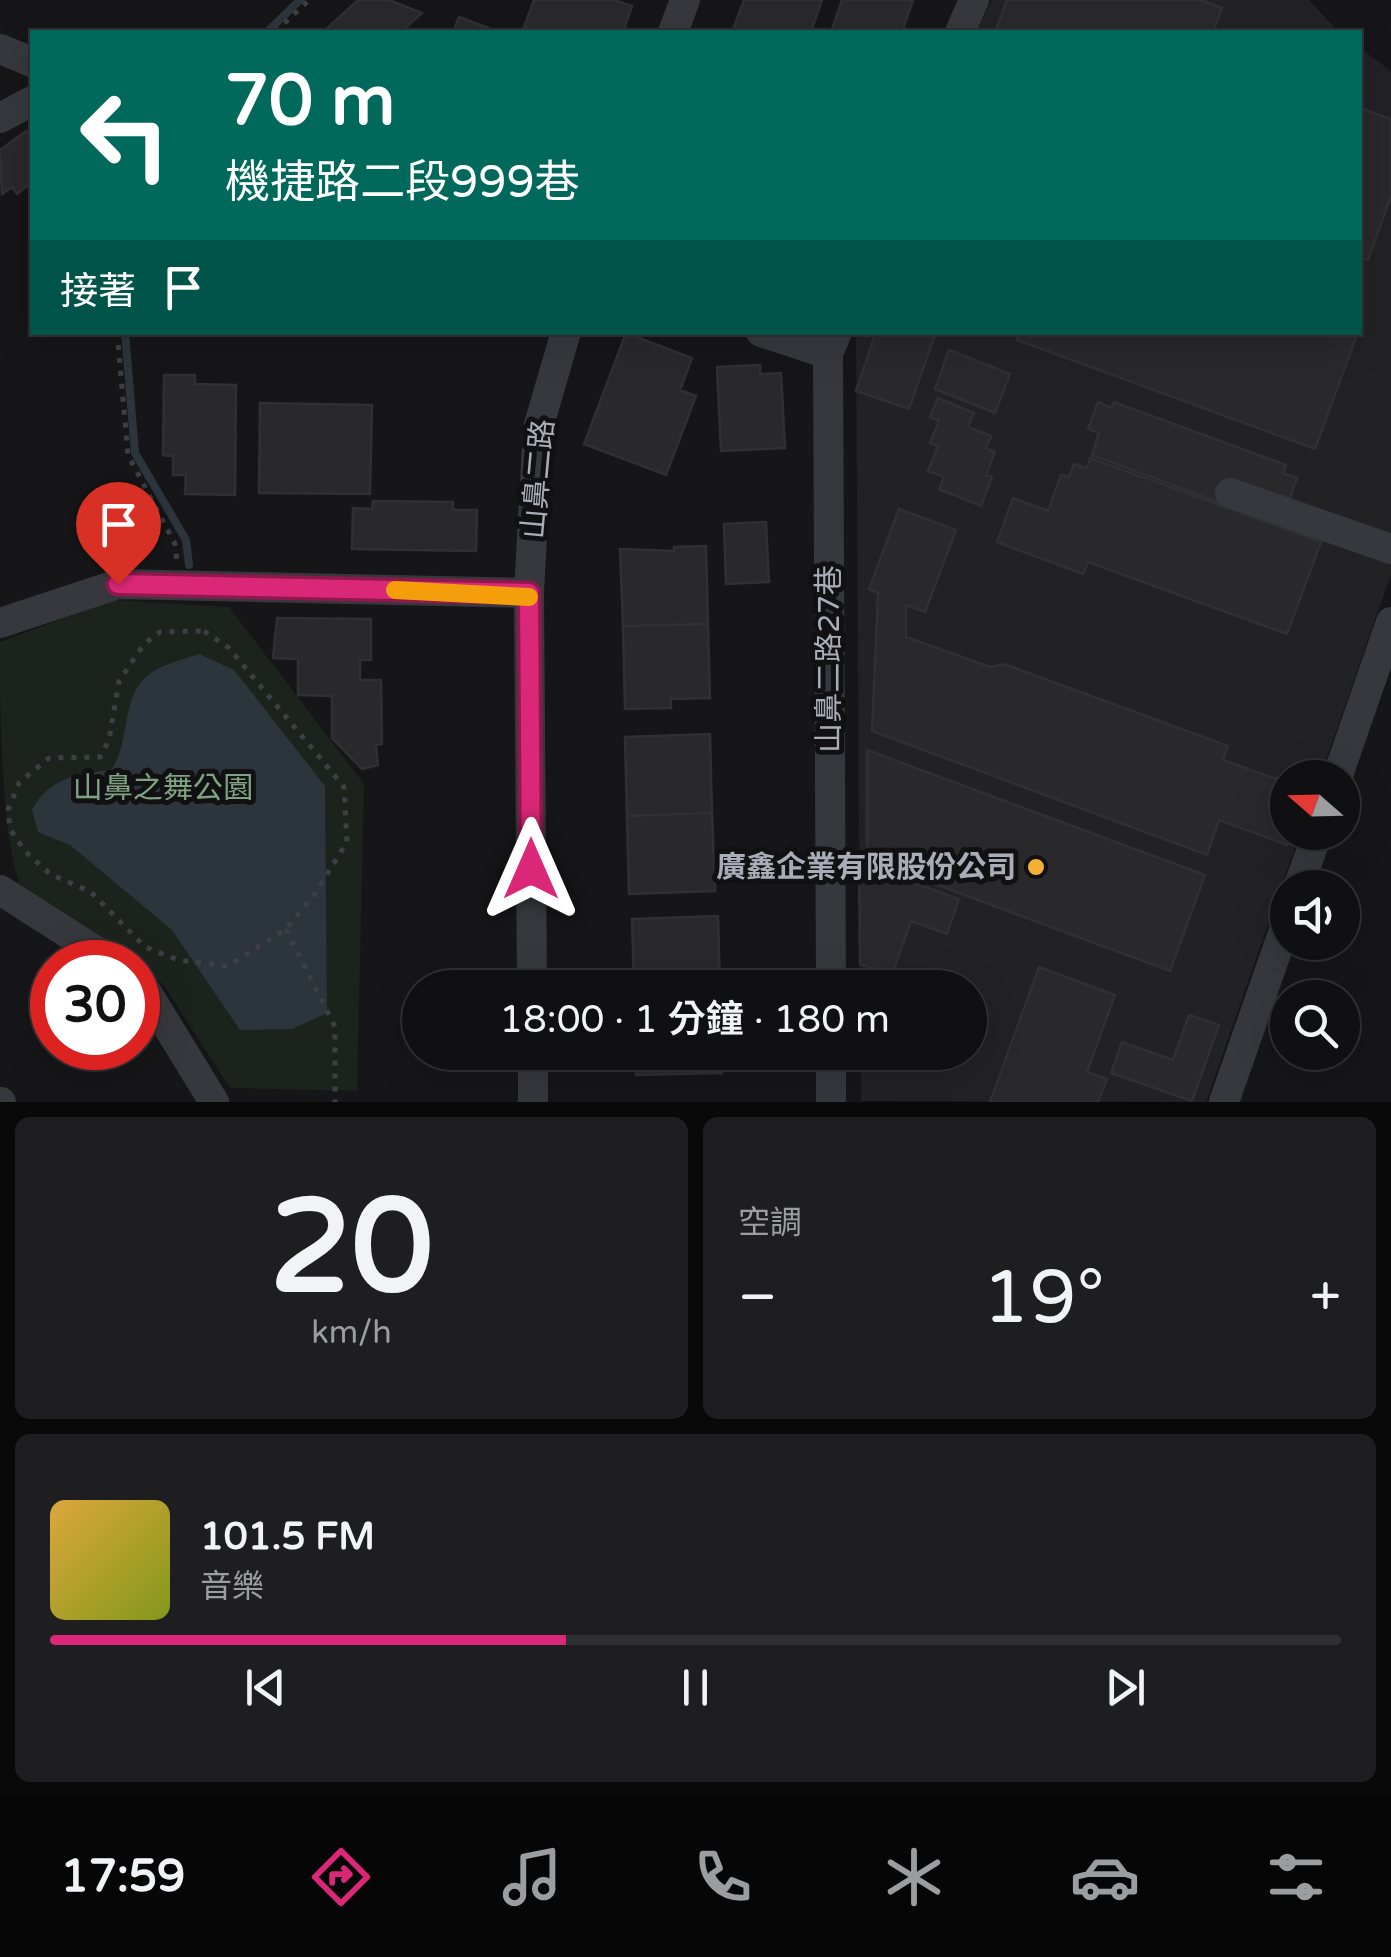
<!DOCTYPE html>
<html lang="zh-TW">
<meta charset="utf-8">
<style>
:root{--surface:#101012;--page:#1e1e20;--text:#f1f3f6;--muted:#9c9d9f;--line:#303032;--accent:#db2777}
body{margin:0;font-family:"Varela Round","Noto Sans TC",sans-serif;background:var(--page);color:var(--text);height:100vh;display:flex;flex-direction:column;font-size:38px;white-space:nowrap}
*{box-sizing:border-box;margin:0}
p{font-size:32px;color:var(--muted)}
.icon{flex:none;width:55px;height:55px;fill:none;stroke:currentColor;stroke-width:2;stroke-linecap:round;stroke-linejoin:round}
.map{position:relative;height:1102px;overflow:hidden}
.panel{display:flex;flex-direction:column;gap:15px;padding:15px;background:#09090a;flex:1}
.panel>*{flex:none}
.banner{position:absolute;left:30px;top:30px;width:1332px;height:305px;border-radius:0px;box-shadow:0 10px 40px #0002,0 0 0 2px var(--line);background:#00695c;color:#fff;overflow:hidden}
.needle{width:65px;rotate:290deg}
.tools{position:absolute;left:1270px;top:760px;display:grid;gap:20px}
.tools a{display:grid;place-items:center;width:90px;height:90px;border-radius:50%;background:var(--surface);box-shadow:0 10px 40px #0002,0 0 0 2px var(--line);font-size:50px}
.speed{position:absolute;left:30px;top:940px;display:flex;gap:20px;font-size:50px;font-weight:700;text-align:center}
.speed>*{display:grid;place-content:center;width:130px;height:130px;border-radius:50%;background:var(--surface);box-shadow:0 10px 40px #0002,0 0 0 2px var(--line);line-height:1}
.speed .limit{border:15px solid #d22;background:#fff;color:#111}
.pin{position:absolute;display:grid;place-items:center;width:85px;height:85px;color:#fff;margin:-102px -42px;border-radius:50% 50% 50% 0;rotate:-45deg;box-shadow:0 0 10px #0007}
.pin .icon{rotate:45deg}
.me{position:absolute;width:110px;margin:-55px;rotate:0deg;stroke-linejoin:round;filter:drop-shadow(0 0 8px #0008)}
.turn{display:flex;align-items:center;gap:35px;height:210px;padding:0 30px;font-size:45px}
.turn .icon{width:130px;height:130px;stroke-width:2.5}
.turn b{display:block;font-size:70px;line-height:85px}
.then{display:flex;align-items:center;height:95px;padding:0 30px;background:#0003;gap:20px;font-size:38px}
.big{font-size:75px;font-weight:600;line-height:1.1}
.panel .widget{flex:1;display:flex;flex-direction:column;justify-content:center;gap:15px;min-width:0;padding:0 35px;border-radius:15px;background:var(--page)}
.panel .dial{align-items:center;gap:0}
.dial b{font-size:130px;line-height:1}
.song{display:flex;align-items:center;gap:30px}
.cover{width:120px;height:120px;border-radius:15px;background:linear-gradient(135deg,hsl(40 70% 55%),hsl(70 70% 35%))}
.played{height:10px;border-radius:5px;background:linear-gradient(90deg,var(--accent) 40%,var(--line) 40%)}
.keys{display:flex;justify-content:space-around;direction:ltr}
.heat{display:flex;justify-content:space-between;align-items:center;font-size:55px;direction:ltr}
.panel .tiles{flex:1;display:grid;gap:15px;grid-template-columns:1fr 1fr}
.widget:last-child{grid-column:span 2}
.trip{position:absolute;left:402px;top:970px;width:585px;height:100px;border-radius:50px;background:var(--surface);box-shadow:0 10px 40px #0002,0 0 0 2px var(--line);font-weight:600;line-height:100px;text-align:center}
.tab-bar{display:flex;height:160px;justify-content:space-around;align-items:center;background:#060607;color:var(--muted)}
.tab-bar .icon{width:70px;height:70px}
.tab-bar .selected{color:var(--accent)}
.tab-bar b{font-size:45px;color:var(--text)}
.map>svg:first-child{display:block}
.built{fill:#222225}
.green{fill:#1c231d}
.water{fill:#2c353c}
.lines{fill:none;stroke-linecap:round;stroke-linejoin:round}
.stream{stroke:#2c353c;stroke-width:8}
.building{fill:#29292c;stroke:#303034;stroke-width:2.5}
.path{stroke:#3d3f44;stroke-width:5;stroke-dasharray:5 8;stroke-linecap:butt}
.minor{stroke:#37383d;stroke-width:30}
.route-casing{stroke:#8e194d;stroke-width:25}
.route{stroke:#db2777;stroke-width:18}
.slow{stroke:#f59e0b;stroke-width:18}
.poi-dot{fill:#f2b134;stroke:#111113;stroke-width:4}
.labels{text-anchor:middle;stroke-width:10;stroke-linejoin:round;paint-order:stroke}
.street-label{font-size:30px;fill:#a8adb8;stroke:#111113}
.park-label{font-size:30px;fill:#7fa381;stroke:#111113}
.poi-label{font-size:30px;font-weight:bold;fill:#a8adb8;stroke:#111113;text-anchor:end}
</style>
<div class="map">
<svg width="1391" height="1102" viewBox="0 0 1391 1102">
<rect width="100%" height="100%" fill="#161618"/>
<!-- built -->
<path class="built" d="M992,0H1309L1339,32H976Z
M1360,48L1391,71V574L1320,777L1288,778V832L1300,833L1206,1102L861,1101V1053L970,1052V988L860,987L856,335L1360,332Z"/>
<!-- green -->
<path class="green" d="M112,600L229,607L364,784L357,1091L230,1088L163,984L138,968V962H130C97,941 56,922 26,896C0,860 0,699 0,642Z"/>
<!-- water -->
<path class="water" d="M199,654L234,670L325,786L327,1013L292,1029L240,1030L172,930L70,845L38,832L32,810C49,778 77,774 111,770C133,740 118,692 154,671C167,663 185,659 199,654Z"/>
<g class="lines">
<!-- stream -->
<path class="stream" d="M267,32L300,0
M125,332L135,453L186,540L189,565"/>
</g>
<!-- building -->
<path class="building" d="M358,0H389L422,13L401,32H323Z
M534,0H614L632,6L623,32H541L524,27Z
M744,0H822L811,32H732Z
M842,0H913L902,32H831Z
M1007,0H1201L1222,8L1213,32H995Z
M459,17L499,32H453Z
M1360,108L1391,119V196L1368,260L1360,258Z
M26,131L32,136V182L17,194L12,187L2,194L0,150Z
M876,332H936L909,409L856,391Z
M1020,332H1358L1315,449L1017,340Z
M626,333L692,358L680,390L696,396L666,475L584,444Z
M949,350L1010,374L995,413L935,389Z
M760,365V374L781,373L785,448L721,451L717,367Z
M164,375H195V384L236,385L235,495L185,494L186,475H173V456L163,455Z
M938,398L974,413L968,427L991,436L986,448L995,452L986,475L992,477L981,506L939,489L944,477L928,471L938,446L930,443L939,421L930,417Z
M1098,402L1111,408L1114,402L1286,465L1283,473L1297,478L1280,525L1092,455L1099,433L1088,429Z
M260,403L372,405L370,494L259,493Z
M1090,458L1321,542L1287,634L1088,562L1083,574L997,542L1013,498L1048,511L1061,475L1069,477L1074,464L1087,468Z
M373,501L453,502V510H477L476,551L352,549L353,508L372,509Z
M899,509L956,530L925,612L906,605V637L990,667L1004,664L1228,746L1223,760L1288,783V832H1292L1287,845L1219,820L1207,855L872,731L878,593L869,589Z
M766,522L769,582L726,584L724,524Z
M706,546L708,624L623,626L620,549L674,551V547Z
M277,618L371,619V660H360V680H381L382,744L376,745L378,765L362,769L332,738V696L298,695V659L273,658Z
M708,624L710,698L671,699V708L625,709L623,626Z
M710,734L712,813L627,816L625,737Z
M867,750L1205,875L1170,971L867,859Z
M712,813L715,891L629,894L627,816Z
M859,863L959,899L947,934L911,921L892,975L860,964Z
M718,916L720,988H634L632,919Z
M1039,967L1115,995L1087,1072L1107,1079L1098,1102H990Z
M1189,1015L1219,1025L1192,1101L1111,1073L1122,1042L1173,1060Z
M636,1052H722V1073L636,1075Z"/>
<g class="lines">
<!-- path -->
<path class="path" d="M275,32L309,0
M117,332L128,455L175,544L177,562
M204,631L229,648L344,787L347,842L314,895L286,929L228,966L178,960L145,947L91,892L50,874L24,850L10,829L8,810L19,783L49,758L100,757L109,740L119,681L144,644L160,632Z
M286,929L335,1027V1102"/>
<!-- minor -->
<path class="minor" d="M673,32L685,0
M960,32L974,0
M0,49L32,62
M0,118L32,101
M761,332L828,354
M1230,493L1391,549
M0,623L118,584L529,593
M1337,778L1391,622
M1298,888L1318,832
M0,890L113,962
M138,978L214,1102
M532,988L529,593L538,428L566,332
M831,988L828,354L837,332
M533,1052V1102
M831,1052V1102
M0,1102H1
M1224,1102L1288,919"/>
</g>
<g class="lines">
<!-- route casing -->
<g class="route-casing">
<path id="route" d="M118,584L529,593L531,869"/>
</g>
<!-- route -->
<use href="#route" class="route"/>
<!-- slow -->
<path class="slow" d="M395,590L529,597"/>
</g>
<!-- markers -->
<circle class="poi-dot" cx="1036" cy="867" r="10"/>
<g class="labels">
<!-- street labels -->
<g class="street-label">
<text transform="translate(538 479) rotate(-85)" y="10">山鼻二路</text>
<text transform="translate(829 659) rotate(-90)" y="10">山鼻二路27巷</text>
</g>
<!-- park labels -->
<g class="park-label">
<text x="163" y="798">山鼻之舞公園</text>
</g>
<!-- poi labels -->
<g class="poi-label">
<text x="1016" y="877">廣鑫企業有限股份公司</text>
</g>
</g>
</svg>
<div class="tools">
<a><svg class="needle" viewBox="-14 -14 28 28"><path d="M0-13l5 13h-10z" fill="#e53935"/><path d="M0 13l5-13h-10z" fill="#9c9d9f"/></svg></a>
<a><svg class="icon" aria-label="sound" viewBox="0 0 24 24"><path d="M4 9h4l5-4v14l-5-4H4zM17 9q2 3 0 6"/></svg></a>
<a><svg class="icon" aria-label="search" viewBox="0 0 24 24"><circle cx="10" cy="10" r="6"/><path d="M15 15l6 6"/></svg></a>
</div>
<div class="speed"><div class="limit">30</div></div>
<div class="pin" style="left:118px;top:584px;background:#d93025"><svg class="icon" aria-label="arrive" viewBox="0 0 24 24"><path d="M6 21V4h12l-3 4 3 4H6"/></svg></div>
<svg class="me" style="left:531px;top:869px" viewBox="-20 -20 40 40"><path d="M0-17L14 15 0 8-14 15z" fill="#db2777" stroke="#fff" stroke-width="4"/></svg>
<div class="trip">18:00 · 1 分鐘 · 180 m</div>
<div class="banner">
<div class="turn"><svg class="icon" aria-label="left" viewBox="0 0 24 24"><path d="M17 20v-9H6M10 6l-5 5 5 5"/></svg><div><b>70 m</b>機捷路二段999巷</div></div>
<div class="then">接著<svg class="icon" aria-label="arrive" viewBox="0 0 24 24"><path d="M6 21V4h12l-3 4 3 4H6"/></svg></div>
</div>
</div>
<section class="panel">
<div class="tiles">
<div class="widget dial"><b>20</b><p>km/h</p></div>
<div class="widget"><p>空調</p>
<div class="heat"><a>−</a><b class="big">19°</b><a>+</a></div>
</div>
<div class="widget">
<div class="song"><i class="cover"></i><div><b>101.5 FM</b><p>音樂</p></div></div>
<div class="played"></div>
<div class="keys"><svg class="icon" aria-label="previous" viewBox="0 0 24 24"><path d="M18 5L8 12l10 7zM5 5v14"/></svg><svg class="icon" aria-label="pause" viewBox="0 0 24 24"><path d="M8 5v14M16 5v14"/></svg><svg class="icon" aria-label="next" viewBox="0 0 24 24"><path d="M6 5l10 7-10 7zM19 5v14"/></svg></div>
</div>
</div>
</section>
<nav class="tab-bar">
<b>17:59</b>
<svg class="icon selected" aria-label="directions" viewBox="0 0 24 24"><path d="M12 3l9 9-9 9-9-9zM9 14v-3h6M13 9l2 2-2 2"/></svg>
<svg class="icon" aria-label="music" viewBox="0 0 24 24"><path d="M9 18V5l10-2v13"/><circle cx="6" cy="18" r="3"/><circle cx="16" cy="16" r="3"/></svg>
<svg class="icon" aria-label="phone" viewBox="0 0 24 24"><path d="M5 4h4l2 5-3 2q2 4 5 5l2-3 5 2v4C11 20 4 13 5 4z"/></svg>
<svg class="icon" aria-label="climate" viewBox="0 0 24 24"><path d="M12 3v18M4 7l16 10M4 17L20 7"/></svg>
<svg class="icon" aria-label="car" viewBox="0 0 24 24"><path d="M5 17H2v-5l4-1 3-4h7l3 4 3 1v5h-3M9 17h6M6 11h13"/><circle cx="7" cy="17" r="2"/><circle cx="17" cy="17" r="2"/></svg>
<svg class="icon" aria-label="filters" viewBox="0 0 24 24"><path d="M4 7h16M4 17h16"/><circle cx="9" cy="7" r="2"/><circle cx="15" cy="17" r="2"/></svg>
</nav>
